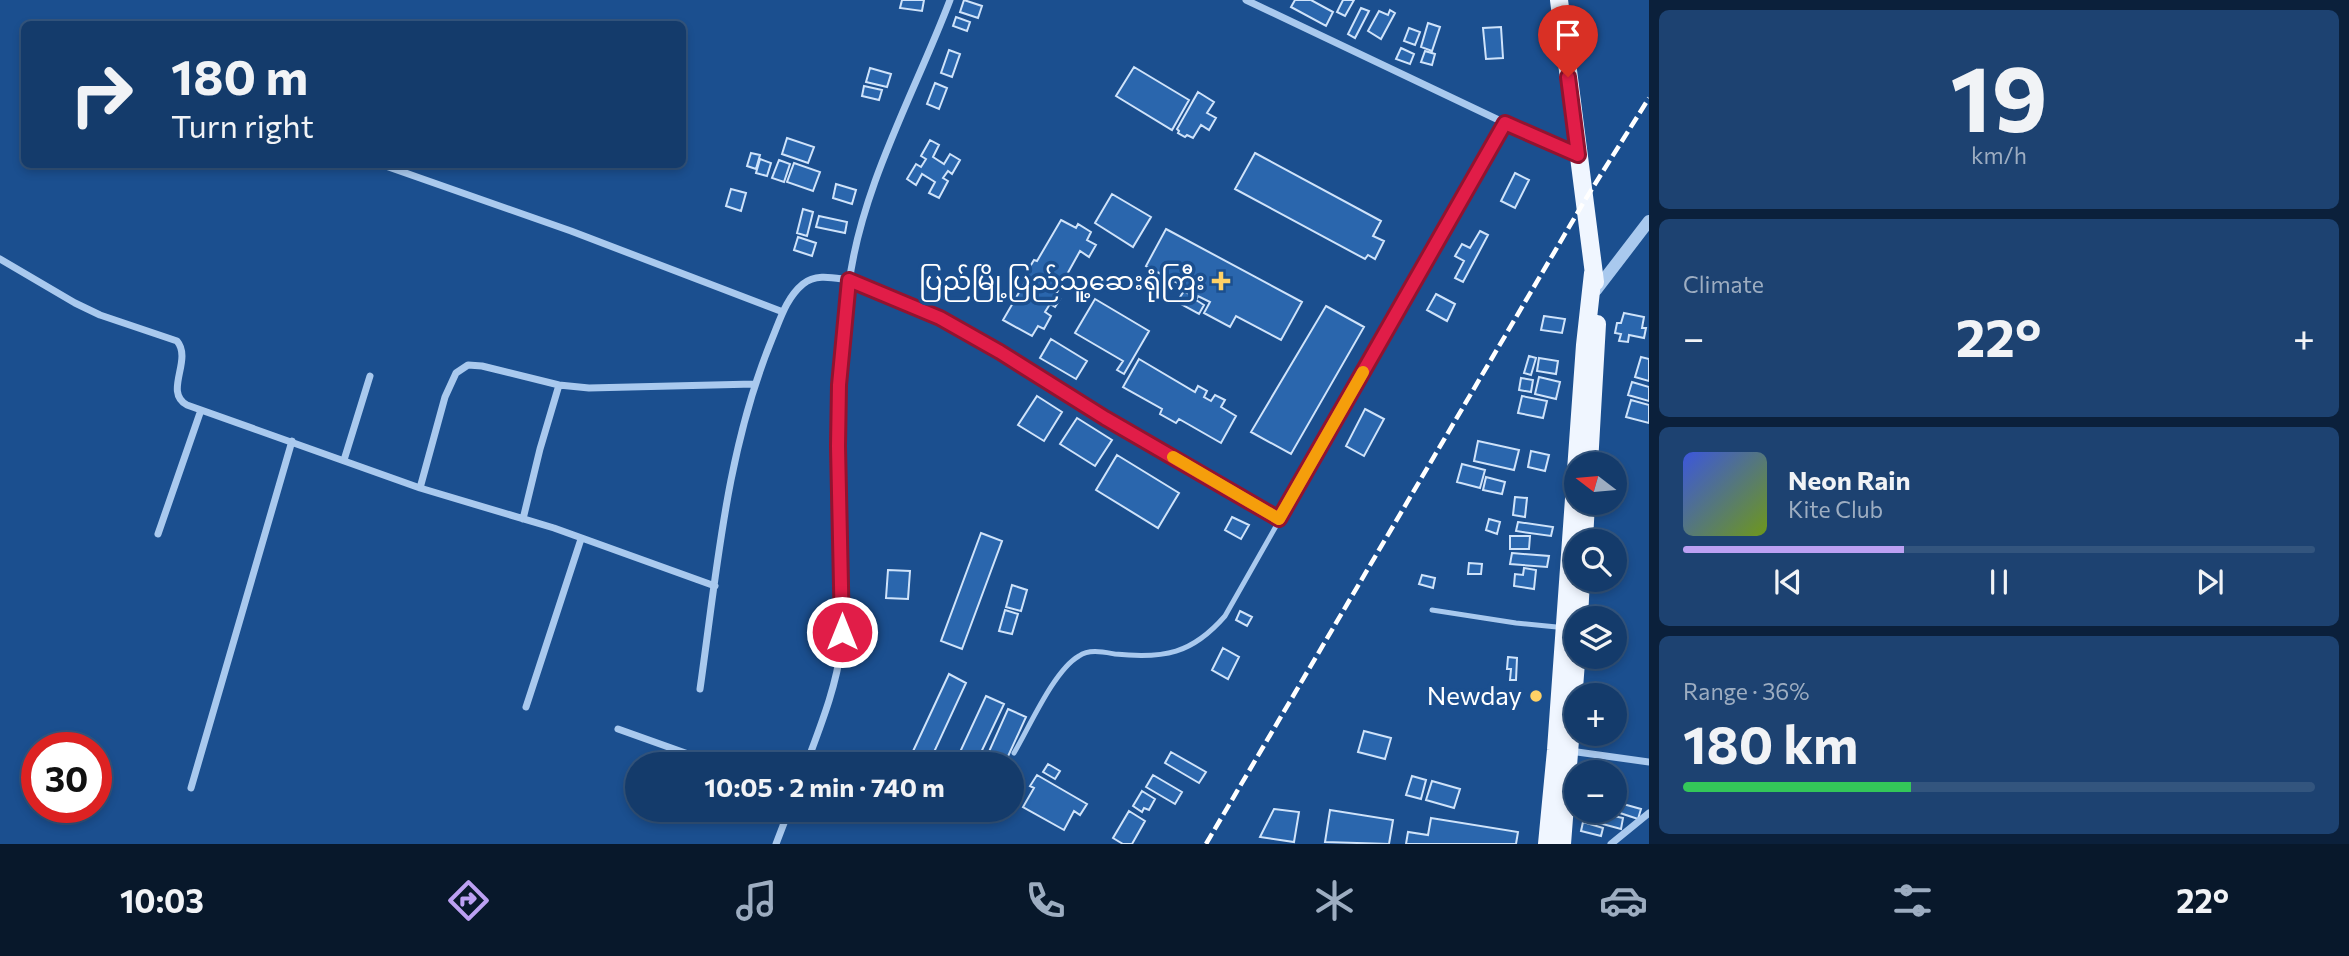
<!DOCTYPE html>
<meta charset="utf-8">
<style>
:root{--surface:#143b6b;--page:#1d4271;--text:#f1f3f6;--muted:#9dadc1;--line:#33557e;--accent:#bca0f2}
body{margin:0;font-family:Commissioner,"Noto Sans Myanmar",sans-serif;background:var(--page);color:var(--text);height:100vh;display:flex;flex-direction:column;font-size:26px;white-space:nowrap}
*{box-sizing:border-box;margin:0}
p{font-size:23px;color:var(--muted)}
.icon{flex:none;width:38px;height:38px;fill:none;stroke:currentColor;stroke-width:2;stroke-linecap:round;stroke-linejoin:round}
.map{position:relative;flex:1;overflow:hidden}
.details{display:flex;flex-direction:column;gap:10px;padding:10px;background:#0b203b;width:700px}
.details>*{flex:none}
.banner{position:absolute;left:21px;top:21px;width:665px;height:147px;border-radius:10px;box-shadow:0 4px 10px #0003,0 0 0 2px var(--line);background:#143b6b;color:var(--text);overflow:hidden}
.needle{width:46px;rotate:286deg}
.controls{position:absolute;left:1564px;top:452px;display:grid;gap:14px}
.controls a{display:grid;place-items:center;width:63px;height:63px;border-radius:50%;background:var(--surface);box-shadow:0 4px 10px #0003,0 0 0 2px var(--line);font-size:35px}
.speed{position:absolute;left:21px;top:732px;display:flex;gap:14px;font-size:35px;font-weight:700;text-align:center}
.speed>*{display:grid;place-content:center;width:91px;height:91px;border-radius:50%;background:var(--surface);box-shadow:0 4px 10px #0003,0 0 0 2px var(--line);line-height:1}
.speed .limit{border:10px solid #d22;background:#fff;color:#111}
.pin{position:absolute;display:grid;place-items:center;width:60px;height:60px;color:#fff;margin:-72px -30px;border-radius:50% 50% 50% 0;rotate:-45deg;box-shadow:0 0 7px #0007}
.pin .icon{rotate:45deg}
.me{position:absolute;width:77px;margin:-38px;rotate:0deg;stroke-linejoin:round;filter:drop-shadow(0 0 5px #0008)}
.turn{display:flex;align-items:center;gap:24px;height:147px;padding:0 35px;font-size:32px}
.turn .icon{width:91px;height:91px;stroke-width:2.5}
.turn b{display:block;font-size:49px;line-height:60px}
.big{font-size:52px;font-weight:700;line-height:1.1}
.details .tile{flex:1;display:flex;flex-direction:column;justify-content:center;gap:10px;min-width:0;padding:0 24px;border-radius:10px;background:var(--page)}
.details .dial{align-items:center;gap:0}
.dial b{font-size:91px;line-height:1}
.song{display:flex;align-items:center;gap:21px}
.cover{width:84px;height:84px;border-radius:10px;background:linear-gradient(135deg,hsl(230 70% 55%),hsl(80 70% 35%))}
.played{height:7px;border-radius:4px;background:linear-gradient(90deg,var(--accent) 35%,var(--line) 35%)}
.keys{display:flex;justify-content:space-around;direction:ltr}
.heat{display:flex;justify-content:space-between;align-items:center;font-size:38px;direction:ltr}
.charge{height:10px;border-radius:5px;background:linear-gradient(90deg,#34c759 36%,var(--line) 0)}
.trip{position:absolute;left:625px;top:752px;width:399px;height:70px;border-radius:35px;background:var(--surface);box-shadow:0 4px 10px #0003,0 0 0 2px var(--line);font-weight:700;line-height:70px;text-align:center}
.menu{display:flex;height:112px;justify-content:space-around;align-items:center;background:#08182b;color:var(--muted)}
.menu .icon{width:49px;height:49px}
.menu .current{color:var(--accent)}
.menu b{font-size:32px;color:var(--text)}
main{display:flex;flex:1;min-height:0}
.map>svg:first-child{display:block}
.building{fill:#2a66ad;stroke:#cfe3fa;stroke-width:2}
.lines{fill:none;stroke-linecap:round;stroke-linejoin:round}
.service{stroke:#a9c9ee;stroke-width:5}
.minor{stroke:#a9c9ee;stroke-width:7}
.tertiary{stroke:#a9c9ee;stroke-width:12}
.primary{stroke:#f0f6ff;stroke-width:18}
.rail{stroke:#fff;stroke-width:4.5;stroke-dasharray:12 5;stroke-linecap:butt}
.route-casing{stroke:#92132f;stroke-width:18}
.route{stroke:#e11d48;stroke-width:12}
.slow{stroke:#f59e0b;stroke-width:12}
.poi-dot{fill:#ffd166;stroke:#1b4f8f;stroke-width:2.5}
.labels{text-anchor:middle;stroke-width:7;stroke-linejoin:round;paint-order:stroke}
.poi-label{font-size:26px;fill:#fff;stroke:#1b4f8f;text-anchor:end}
</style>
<main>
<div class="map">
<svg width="1649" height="844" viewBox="0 0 1649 844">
<rect width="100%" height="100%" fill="#1b4f8f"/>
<!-- building -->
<path class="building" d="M902,0H924L922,11L900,8Z
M964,0L982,6L978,18L960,12Z
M1295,0H1311L1333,12L1326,26L1291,7Z
M1343,0H1354L1345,16L1337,12Z
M1361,8L1369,11L1355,38L1348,34Z
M1390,10L1395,13L1381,39L1368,31L1379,11L1388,15Z
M956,17L970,22L967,31L953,26Z
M1428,23L1440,27L1432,51L1421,47Z
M1501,27L1503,58L1486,59L1483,28Z
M1409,28L1420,32L1415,45L1404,41Z
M1401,48L1414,54L1410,64L1396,59Z
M949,50L960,54L952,77L941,73Z
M1425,51L1435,54L1432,65L1421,62Z
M1134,67L1189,100L1172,130L1116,96Z
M870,68L891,74L887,87L866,82Z
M935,83L947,88L939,109L927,104Z
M864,86L882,90L879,100L862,96Z
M1198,92L1214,102L1207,113L1216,118L1209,130L1201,125L1193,138L1187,135L1185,137L1178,133L1179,131L1177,129Z
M787,138L814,147L808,163L782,154Z
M930,140L939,145L933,157L944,164L950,154L960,160L952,174L948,171L943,178L948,181L939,198L929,193L935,182L922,174L916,185L907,179L916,164L921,167L926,159L921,156Z
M751,153L760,155L756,169L747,166Z
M1255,153L1381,221L1373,236L1384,241L1375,259L1368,255L1365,259L1235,189Z
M760,159L771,163L767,176L756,173Z
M779,160L790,164L784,182L772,178Z
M794,163L820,172L813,191L787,182Z
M1515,173L1529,180L1515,208L1501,201Z
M836,184L856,190L852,204L833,198Z
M731,189L746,193L741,211L726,206Z
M1112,194L1151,217L1133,247L1095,223Z
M803,209L813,212L807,236L797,233Z
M819,216L847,222L845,233L816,227Z
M1061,220L1076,228L1078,224L1091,232L1087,240L1096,245L1089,257L1080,251L1055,296L1060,299L1055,307L1050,304L1045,312L1051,316L1044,329L1038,326L1032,336L1003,320L1028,277L1025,275L1034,260L1037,261Z
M1166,229L1302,302L1281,340L1236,316L1230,327L1204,313L1210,302L1198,296L1196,300L1204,305L1199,314L1177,302L1184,291L1187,293L1189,289L1146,266Z
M1480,231L1488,235L1463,282L1455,278L1464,261L1455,256L1462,244L1470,248Z
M798,237L816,243L812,256L794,250Z
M1436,294L1455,304L1447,321L1427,310Z
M1095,299L1149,331L1124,374L1117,370L1123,361L1075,333Z
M1326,306L1364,327L1291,454L1251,432Z
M1624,313L1644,317L1642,328H1646L1644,338L1629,335L1628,342L1619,341L1621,334L1615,333L1617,323H1621Z
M1544,316L1565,319L1562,333L1541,330Z
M1051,339L1087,361L1076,379L1040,358Z
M1529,356L1536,358L1531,375L1524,373Z
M1641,357L1649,359V381L1635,377Z
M1539,358L1558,361L1556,374L1537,371Z
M1139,359L1195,392L1198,386L1207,391L1204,397L1211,401L1215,395L1225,400L1221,407L1236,416L1221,443L1179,419L1176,423L1160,414L1162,409L1123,387Z
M1539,377L1560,382L1556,399L1535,394Z
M1521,378L1533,380L1531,392L1519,390Z
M1632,382L1649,387V401L1628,395Z
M1037,396L1062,412L1044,441L1018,425Z
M1522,396L1547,401L1543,418L1518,413Z
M1631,400L1649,405V423L1626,417Z
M1365,409L1384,419L1364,456L1346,446Z
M1077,418L1112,440L1095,466L1060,444Z
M1478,441L1519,450L1514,470L1474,461Z
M1531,451L1549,455L1545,471L1528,467Z
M1117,455L1179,493L1158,528L1096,490Z
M1462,464L1485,470L1480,488L1457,482Z
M1486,477L1505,482L1502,494L1483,490Z
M1515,497L1527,498L1525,517L1513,515Z
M1232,517L1249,525L1241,539L1225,530Z
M1489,519L1500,522L1497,534L1486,530Z
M1518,522L1553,527L1551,536L1516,531Z
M981,533L1002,541L962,649L941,641Z
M1510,536H1530L1529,549H1510Z
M1512,553L1549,556L1547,567L1510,564Z
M1469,563L1482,564L1481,574H1468Z
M1524,568L1536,570L1534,589L1514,586L1515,574L1523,575Z
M888,570L910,571L908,599L886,598Z
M1422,575L1435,578L1433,588L1419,584Z
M1012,585L1027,590L1021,611L1006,607Z
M1005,610L1018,614L1012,634L999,631Z
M1240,611L1252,617L1247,626L1236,620Z
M1223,648L1239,657L1228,679L1212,670Z
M1508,657L1517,658L1516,680H1510L1511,669H1507Z
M949,674L966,683L928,765H912L908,762Z
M986,696L1004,704L975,765H954Z
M1008,709L1026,717L1004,765H983Z
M1364,731L1391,738L1385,759L1358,752Z
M1171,752L1206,772L1199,783L1165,763Z
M1048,764L1060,771L1055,779L1043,772Z
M1037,775L1087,804L1080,815L1074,811L1064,830L1023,807L1034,788L1030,786Z
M1153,775L1182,792L1175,804L1146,787Z
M1412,776L1426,780L1421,799L1406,795Z
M1432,781L1460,789L1454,808L1426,800Z
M1142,791L1155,799L1149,810L1144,808L1142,812L1133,806Z
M1623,804L1641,809L1638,819L1620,813Z
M1274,809L1299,812L1294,842L1260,837Z
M869,810H898L890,819Z
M1330,810L1393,820L1389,844L1325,842Z
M1586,810L1623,818L1621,829L1584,819Z
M1129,811L1145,821L1132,844H1123L1113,838Z
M1431,818L1518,832L1516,844H1406L1408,832L1428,835Z
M1583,822L1603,828L1601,836L1581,831Z"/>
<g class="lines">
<!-- service -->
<path class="service" d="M849,280L940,318L1001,352L1105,418L1279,519
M1432,610L1516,623L1577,629
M1014,753C1029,728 1054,670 1079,656C1089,649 1103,652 1115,654C1164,659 1192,654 1225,616L1505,123"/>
<!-- minor -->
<path class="minor" d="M1246,0L1505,123L1577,154
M380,164L571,231L783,312
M0,259L75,303L100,315L177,341C193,360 163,392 187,405L420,488L554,528L715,586
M344,460L370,376
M420,488L445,397L456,373L468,365L482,366L559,385L589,388L754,384
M523,519L540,449L559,385
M158,534L201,410
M700,689C717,571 726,451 772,339C780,320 786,298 803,284C816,273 834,278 849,280
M526,707L581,539
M618,729L719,765
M1570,751L1649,762
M806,765C820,727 836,688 841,648C846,607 840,563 840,521C838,442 839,363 849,284C861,187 916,90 950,0
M191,788L292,441
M776,844L789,810
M1611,844L1649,813"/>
<!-- tertiary -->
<path class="tertiary" d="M1596,290L1649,221"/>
<!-- primary -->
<path class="primary" d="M1559,0L1595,282
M1589,464L1597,324
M1584,541L1586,502
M1579,618L1581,579
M1547,844L1556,750L1585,345L1593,273
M1562,844L1577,649"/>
<!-- rail -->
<path class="rail" d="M1206,844L1585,200L1649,98"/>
</g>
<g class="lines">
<!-- route casing -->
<g class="route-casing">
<path id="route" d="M842,632L838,446L839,385L849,280L940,318L1000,352L1105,418L1279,519L1505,123L1578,155L1568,77"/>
</g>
<!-- route -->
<use href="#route" class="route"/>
<!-- slow -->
<path class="slow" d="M1173,457L1279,519L1363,372"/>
</g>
<!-- markers -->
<g class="poi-dot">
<path d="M1217.5 270.5h7v7h7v7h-7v7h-7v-7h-7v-7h7z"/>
<circle cx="1536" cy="696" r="7"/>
</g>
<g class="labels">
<!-- poi labels -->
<g class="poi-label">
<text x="1205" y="290">ပြည်မြို့ပြည်သူ့ဆေးရုံကြီး</text>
<text x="1522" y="705">Newday</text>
</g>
</g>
</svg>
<div class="controls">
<a><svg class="needle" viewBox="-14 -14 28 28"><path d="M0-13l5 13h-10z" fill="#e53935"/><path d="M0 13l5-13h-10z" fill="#9dadc1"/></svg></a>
<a><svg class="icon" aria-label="search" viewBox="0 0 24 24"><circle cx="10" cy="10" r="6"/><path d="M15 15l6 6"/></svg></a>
<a><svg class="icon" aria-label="layers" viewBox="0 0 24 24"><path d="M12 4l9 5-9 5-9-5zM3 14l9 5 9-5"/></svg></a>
<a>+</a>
<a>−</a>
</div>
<div class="speed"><div class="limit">30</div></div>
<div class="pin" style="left:1568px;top:77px;background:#d93025"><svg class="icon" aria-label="arrive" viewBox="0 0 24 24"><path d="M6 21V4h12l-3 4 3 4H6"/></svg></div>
<svg class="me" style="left:842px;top:632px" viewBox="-20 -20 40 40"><circle r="17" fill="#e11d48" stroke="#fff" stroke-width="3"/><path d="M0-11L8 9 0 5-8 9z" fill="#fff"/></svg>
<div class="trip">10:05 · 2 min · 740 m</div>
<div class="banner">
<div class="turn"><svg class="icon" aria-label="right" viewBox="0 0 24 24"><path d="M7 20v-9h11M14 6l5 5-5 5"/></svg><div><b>180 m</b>Turn right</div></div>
</div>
</div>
<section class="details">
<div class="tile dial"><b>19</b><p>km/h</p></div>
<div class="tile"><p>Climate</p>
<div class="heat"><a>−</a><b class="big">22°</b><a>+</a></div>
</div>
<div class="tile">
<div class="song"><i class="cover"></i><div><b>Neon Rain</b><p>Kite Club</p></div></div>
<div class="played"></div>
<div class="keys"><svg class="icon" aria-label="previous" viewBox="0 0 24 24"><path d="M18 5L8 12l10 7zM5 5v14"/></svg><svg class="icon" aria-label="pause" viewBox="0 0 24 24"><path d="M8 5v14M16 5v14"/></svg><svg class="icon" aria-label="next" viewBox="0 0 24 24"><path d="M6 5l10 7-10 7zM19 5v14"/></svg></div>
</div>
<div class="tile"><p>Range · 36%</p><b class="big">180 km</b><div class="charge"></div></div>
</section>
</main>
<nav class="menu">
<b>10:03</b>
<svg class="icon current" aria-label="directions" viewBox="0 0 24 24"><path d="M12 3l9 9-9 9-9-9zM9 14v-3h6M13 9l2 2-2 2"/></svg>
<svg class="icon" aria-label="music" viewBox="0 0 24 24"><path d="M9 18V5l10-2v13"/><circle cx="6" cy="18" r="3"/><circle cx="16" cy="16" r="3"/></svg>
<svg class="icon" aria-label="phone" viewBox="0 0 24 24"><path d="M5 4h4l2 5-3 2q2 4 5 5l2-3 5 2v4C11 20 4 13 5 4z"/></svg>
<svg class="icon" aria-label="climate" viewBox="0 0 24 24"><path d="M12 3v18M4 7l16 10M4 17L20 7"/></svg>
<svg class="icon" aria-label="car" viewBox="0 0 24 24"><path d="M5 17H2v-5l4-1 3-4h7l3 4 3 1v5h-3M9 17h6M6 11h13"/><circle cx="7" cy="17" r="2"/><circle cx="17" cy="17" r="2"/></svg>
<svg class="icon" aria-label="filters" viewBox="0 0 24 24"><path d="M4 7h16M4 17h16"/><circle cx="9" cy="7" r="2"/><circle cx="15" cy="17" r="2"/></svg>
<b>22°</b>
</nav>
